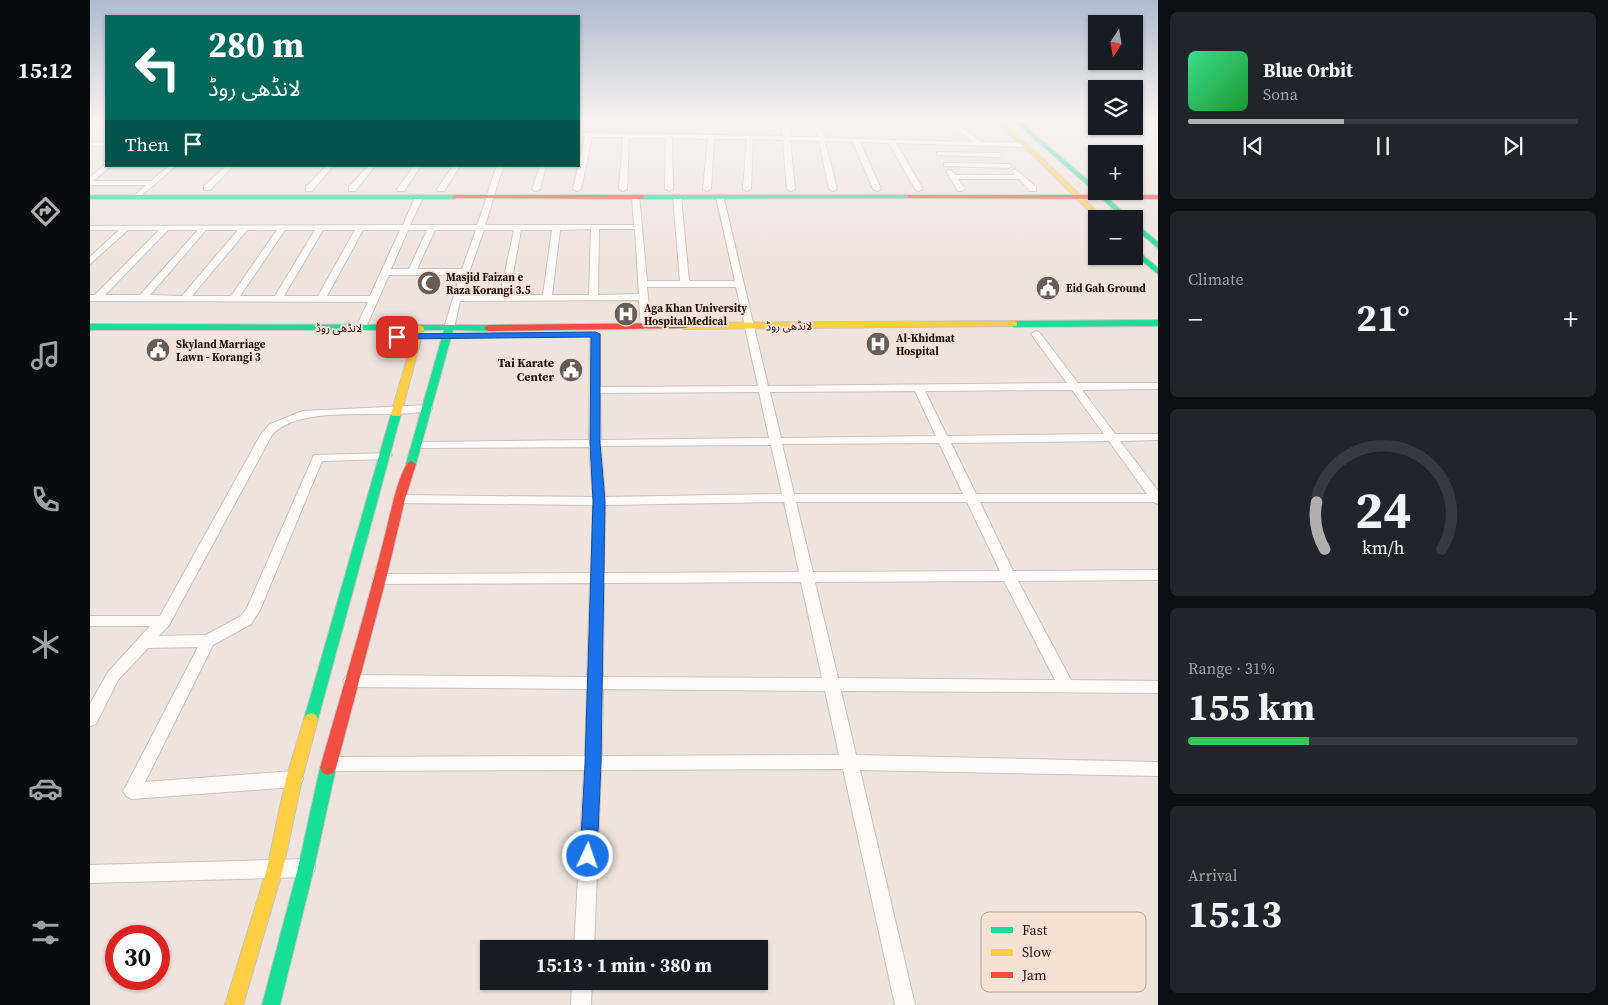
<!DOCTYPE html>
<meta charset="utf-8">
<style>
:root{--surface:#171b24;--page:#20242c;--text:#f1f3f6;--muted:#9ea1a6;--line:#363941;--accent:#b2afaf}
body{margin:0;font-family:"Source Serif 4","Noto Sans Arabic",serif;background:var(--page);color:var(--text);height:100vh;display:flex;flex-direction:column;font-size:19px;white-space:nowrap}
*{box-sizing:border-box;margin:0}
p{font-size:16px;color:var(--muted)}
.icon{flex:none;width:28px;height:28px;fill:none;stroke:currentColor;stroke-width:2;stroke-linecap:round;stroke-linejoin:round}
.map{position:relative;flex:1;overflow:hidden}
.panel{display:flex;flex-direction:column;gap:12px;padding:12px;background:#0d0f14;width:450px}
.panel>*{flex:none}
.hud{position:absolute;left:15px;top:15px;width:475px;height:152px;border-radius:0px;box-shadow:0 1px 4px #0004;background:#00695c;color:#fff;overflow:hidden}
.needle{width:32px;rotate:192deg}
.controls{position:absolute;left:998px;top:15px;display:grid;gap:10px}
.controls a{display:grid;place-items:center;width:55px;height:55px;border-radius:0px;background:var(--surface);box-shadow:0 1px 4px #0004;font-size:25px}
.speed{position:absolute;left:15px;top:925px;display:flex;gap:10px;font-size:25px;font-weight:700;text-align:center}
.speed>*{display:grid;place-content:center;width:65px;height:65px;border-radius:50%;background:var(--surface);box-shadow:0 1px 4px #0004;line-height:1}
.speed .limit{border:8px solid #d22;background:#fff;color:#111}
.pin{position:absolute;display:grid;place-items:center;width:42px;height:42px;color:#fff;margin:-21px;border-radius:10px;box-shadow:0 2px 8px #0006}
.me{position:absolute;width:55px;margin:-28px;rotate:3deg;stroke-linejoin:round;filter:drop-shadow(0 0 4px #0008)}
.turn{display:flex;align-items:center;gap:18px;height:105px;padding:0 20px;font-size:22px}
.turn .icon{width:65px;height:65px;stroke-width:2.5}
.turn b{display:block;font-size:35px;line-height:42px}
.then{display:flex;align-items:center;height:48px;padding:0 20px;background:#0003;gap:10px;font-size:19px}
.big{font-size:38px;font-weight:700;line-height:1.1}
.panel .widget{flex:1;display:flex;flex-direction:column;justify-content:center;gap:8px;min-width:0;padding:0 18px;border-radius:8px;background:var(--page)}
.panel .dial{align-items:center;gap:0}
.dial svg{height:130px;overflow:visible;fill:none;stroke:var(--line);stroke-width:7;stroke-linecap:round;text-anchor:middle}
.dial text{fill:var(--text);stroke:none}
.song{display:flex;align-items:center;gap:15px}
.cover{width:60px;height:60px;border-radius:8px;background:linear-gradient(135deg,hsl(150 70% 55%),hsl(130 70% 35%))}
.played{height:5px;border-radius:2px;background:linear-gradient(90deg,var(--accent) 40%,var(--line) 40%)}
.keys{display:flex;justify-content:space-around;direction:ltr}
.heat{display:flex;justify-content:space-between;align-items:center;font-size:28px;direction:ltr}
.charge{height:8px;border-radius:4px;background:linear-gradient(90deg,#34c759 31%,var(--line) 0)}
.trip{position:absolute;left:390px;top:940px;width:288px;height:50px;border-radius:0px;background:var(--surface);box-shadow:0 1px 4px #0004;font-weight:700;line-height:50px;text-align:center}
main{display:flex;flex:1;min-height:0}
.tab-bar{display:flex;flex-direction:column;width:90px;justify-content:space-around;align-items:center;background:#090b0e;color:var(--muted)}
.tab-bar .icon{width:35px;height:35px}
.tab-bar .active{color:var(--accent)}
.tab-bar b{font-size:22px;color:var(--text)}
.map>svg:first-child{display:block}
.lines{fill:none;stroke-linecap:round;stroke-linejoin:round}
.street-casing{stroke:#cbc1bd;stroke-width:2}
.fast-casing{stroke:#cbc1bd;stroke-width:2}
.slow-casing{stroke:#cbc1bd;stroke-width:2}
.jam-casing{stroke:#cbc1bd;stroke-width:2}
.street{fill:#fdfbfa;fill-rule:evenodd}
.fast{fill:#16e098;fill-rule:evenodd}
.slow{fill:#ffcf43;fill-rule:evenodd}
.jam{fill:#f24e42;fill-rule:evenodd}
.route{fill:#1a73e8;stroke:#114b97}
.labels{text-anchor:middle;stroke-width:4;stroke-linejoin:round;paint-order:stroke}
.far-poi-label{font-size:11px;font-weight:bold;fill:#1c1410;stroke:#f7e1d5;text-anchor:start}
.far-street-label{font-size:11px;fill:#1c1410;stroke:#f7e1d5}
.poi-label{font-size:12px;font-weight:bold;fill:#1c1410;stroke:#f7e1d5;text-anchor:end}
.key{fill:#f7e1d5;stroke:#b5a49a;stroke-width:1}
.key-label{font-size:14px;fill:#1c1410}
</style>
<main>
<nav class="tab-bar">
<b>15:12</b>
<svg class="icon active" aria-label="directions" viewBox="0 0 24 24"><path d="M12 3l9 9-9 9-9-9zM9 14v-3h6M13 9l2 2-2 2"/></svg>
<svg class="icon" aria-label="music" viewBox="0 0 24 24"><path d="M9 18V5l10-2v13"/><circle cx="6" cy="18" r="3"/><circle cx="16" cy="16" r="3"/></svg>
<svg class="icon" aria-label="phone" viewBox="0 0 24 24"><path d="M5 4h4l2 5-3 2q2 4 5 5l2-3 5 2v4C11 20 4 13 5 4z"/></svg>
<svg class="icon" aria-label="climate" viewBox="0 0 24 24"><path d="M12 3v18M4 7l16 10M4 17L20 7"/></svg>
<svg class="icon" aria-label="car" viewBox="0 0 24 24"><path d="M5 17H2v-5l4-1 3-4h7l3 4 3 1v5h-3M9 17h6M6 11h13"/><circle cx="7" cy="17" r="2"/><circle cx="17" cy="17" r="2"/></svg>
<svg class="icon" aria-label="filters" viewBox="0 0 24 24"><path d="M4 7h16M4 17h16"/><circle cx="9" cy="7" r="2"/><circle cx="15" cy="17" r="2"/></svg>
</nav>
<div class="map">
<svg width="1068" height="1005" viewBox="0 0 1068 1005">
<rect width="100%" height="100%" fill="#efe3dd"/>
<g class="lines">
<!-- street casing -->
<g class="street-casing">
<path id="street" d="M581,121H587L588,122L585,124Z
M692,121H698L700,137H728L724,121H730L734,138L883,142L857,121H863L891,142L934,143L937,145L934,147L806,143L833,189L829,191L825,189L799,143L770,142L791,189L787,191L783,189L763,142L735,141L747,189L743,191L739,189L729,141L700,140L705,189L701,191L697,189L693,140L663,139L661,189L657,191L653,189L657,139H624L621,189L617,191L613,189L618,139L582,138L583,189L579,191L575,189L576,138H539L537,189L533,191L529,189L533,137H502L491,189L487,191L483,189L495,137H489V133L693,136Z
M0,142H16V146H0Z
M849,152L909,153L912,155L909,157L847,155V153Z
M856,163L919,164L922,166L919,168L854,166V164Z
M16,164V166H21L3,181H61L79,166H86L47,199L43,197L56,185H0V177Z
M136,166H143L120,190H114V186Z
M236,166H243L222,191H216V187Z
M278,166H285L265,191H259V187Z
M324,166H331L314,191H308L307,189Z
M363,166H370L354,191H348L347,189Z
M407,166H414C406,186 402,205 395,225H544L542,197L549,195L557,281H590L583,197L587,195L591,197L599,281H645L626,197L633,195L678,386L977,383L941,334L946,331L949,332L988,383H1068V389L992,390L1025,434H1068V440L1030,441L1068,491V504L1063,502H890L923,571L1068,570V580L928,581L981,680L1068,681V693L751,691L766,755L1068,762V776L770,770L825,1005H805L753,769L511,770L504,949H484L494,770L239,771L233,769L231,764L233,759L239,757L495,756L497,689L261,687L256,685L253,681L256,677L261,675L497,677L500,583L290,584L285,582L283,579L285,576L290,574L501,573L503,505L309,503L303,499L309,495L503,497L499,447L327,448L321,445L327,442L499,440L500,335L505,332L510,335V387L668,386L646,287H557L561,327L556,330L551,327L549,300L370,301L364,328L362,330H356L354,328L370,275H299L276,327L271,330L266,327L278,302L0,301V295H5L69,230H38L0,264V257L29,230H0V226L313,225L325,197L329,195L333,197L320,225H387C395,205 399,186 407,166ZM501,229L499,295H462L470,230ZM509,229H545L549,294L508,295ZM78,230H108L50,295H15ZM116,230H148L92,296L60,295ZM157,230H187L141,296H102ZM195,230H225L185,296H150ZM233,230H265L228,296H194ZM273,230H310L280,296H237ZM318,230H337L319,269H301ZM345,230H386L372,269H327ZM394,230H424L410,295H371ZM431,230H462L453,295H419ZM982,390L1014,434L857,436L835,391ZM825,391L846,436L691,438L680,392ZM669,392L679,438L511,440L510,393ZM1019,441L1057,494H886L861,443ZM849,443L873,494H704L692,444ZM681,445L692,494L515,497L511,446ZM694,502L709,572L514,573L515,505ZM706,502H877L910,571L723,572ZM914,581L965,680L748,678L725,582ZM711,582L732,678L513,677L514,583ZM513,689L735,691L749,755L512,756Z
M450,166H456L450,189L446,191L442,189Z
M925,169L946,187V191H940L929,179H868L875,189L871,191H868L856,171L861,170L865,175H925L922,171Z
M337,405L341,406L342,408L341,410C299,421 211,402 182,435L79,625L69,636L116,635L151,616L157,608L224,455L300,453L302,455L296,459L232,461L170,610L161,624L123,645L55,782L204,771L210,774L213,779L210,784L204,787L42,799L36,796L33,791L36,786L108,647L58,648L28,680L6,724L0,726V704L18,672L60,626H0V616H70L171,434L180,424L213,411Z
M216,859L223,862L225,868L223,874L216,877L0,883V865Z
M482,981H502L501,1005H481Z"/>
</g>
<!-- fast casing -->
<g class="fast-casing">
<path id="fast" d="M924,121H929L1006,187V191H1008H1004Z
M1008,193H1012L1041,219H1034L1008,195Z
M0,195H365L368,197L365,199H0Z
M820,195L822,196V198L552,199L549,197L552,195Z
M1044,222L1068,242V248L1044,228Z
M1044,248L1068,268V274L1044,254Z
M1068,320V326L924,327L920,324L924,321Z
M0,324L398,325L402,328L398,331L363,330L326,464L321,467L316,464L354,330H0Z
M306,411L311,414L228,719L226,723L221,725L216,723L214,719L301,414Z
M238,761L243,763L246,768L224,868L190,1005H172L208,868L230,768L233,763Z"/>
</g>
<!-- slow casing -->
<g class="slow-casing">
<path id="slow" d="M904,121H909L951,157L1014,219H1007L947,159Z
M924,321L927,322V326L593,329L589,326L593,323Z
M330,325L334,328L311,414L310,416H302L301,414L326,328Z
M221,713L226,715L228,719L212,779L193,869L153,1005H135L177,869L196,779L214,719L216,715Z"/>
</g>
<!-- jam casing -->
<g class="jam-casing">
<path id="jam" d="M365,195H552L555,197L552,199L363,198L362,197Z
M820,195H1068V199L818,198V196Z
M593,323L597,326L596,328L398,331L394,328L398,325Z
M321,461L326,464L315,499L296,579L246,768L243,773L238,775L233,773L230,768C253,688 277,608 297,527C300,515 311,463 321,461Z"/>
</g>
<!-- street -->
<use href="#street" class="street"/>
<!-- fast -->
<use href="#fast" class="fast"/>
<!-- slow -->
<use href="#slow" class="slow"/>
<!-- jam -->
<use href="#jam" class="jam"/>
</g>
<!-- sky -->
<linearGradient id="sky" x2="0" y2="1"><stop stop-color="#afbbce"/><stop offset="0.46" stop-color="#f8f2f0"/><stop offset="1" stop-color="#f8f2f0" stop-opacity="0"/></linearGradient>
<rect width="1068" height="261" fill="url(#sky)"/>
<!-- route -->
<path class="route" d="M505,332L510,334V443L515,501L511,764L507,856L504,862L498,864L492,862L490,856L495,764L503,501L500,443L501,337L307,339L303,337L307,334Z"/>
<!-- icons -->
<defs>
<g id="mosque-disc" transform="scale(1.25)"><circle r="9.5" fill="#665c58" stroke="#f7e1d5"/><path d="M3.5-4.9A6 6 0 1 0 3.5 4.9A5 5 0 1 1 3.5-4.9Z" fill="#fff"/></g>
<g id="civic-disc" transform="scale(1.25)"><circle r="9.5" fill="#665c58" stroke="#f7e1d5"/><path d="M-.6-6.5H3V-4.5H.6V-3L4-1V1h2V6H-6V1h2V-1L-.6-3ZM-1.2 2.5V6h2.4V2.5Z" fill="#fff"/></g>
<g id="hospital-disc" transform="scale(1.25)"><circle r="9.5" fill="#665c58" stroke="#f7e1d5"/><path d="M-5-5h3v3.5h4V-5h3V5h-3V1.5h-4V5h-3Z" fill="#fff"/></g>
</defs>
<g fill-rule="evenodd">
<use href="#mosque-disc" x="339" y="283"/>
<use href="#civic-disc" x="958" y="288"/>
<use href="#hospital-disc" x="536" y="314"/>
<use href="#hospital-disc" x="788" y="344"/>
<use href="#civic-disc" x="68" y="350"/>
<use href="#civic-disc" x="481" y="370"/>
</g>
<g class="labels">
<!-- far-poi labels -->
<g class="far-poi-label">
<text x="356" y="281">Masjid Faizan e<tspan x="356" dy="13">Raza Korangi 3.5</tspan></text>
<text x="976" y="292">Eid Gah Ground</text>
<text x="554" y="312">Aga Khan University<tspan x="554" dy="13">HospitalMedical</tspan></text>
<text x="806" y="342">Al-Khidmat<tspan x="806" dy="13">Hospital</tspan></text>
<text x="86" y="348">Skyland Marriage<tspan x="86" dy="13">Lawn - Korangi 3</tspan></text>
</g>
<!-- far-street labels -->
<g class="far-street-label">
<text transform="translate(699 326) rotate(-1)" y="4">لانڈھی روڈ</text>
<text x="249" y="332">لانڈھی روڈ</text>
</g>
<!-- poi labels -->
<g class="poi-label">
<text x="464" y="367">Tai Karate<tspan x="464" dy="14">Center</tspan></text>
</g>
</g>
<!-- legend -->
<rect x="891" y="912" width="165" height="80" rx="8" class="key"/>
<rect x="901" y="927" width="22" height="6" fill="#16e098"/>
<rect x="901" y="949" width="22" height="7" fill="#ffcf43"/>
<rect x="901" y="972" width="22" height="6" fill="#f24e42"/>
<g class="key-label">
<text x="932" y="935">Fast</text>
<text x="932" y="957">Slow</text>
<text x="932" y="980">Jam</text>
</g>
</svg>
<div class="controls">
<a><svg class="needle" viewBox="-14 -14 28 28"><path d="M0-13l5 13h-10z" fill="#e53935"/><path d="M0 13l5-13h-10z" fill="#9ea1a6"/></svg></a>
<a><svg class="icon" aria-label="layers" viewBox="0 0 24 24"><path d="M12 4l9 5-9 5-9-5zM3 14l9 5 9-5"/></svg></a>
<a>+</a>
<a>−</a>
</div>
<div class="speed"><div class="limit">30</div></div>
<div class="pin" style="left:307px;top:337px;background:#d93025"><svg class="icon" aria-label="arrive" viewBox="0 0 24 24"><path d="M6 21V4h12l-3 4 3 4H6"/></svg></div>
<svg class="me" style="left:498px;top:856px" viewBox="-20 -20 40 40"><circle r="17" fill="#1a73e8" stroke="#fff" stroke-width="3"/><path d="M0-11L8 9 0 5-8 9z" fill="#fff"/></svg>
<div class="trip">15:13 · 1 min · 380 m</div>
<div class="hud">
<div class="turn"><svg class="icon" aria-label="left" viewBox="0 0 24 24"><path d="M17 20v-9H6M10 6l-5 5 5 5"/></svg><div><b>280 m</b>لانڈھی روڈ</div></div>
<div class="then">Then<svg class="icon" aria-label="arrive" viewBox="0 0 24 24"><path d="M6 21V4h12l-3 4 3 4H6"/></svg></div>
</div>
</div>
<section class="panel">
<div class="widget">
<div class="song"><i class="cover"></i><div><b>Blue Orbit</b><p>Sona</p></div></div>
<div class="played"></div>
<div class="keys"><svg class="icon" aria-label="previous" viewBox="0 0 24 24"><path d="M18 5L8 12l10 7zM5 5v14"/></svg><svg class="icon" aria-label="pause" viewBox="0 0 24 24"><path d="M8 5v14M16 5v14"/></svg><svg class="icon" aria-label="next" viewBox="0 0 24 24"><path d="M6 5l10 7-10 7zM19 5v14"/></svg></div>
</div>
<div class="widget"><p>Climate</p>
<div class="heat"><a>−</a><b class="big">21°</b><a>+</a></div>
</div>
<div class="widget dial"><svg viewBox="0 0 100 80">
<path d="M14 69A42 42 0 1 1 86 69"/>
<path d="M14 69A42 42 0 0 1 9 40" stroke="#b2afaf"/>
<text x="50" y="56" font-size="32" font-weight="700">24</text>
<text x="50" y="72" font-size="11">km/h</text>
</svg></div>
<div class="widget"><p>Range · 31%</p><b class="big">155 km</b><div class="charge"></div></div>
<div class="widget"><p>Arrival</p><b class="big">15:13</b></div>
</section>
</main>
